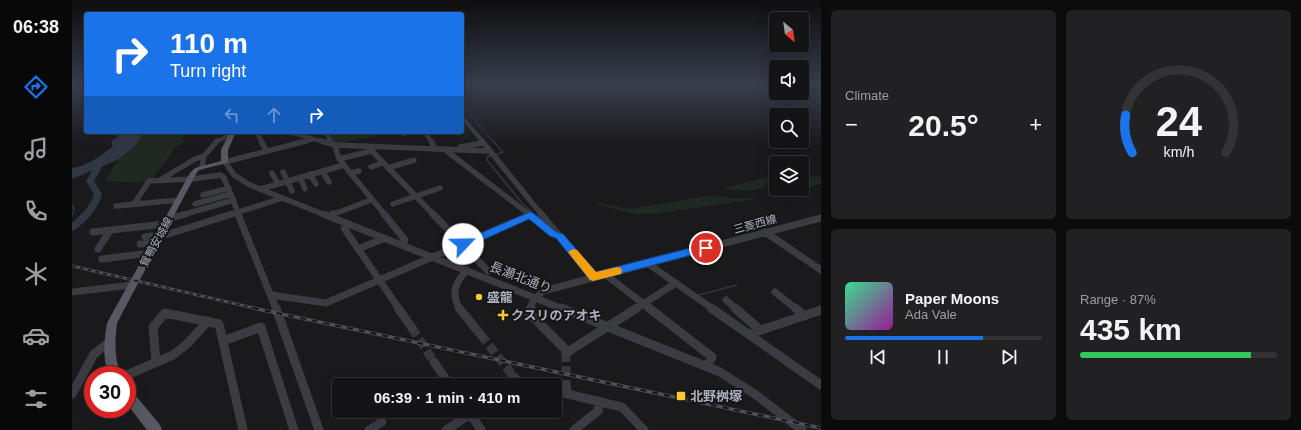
<!DOCTYPE html>
<meta charset="utf-8">
<style>
:root{--surface:#141416;--page:#212123;--text:#f1f3f6;--muted:#9d9ea1;--line:#333335;--accent:#1a73e8}
body{margin:0;font-family:Helvetica,"Noto Sans JP",sans-serif;background:var(--page);color:var(--text);height:100vh;display:flex;flex-direction:column;font-size:15px;white-space:nowrap}
*{box-sizing:border-box;margin:0}
p{font-size:13px;color:var(--muted)}
.icon{flex:none;width:22px;height:22px;fill:none;stroke:currentColor;stroke-width:2;stroke-linecap:round;stroke-linejoin:round}
.map{position:relative;flex:1;overflow:hidden}
.details{display:flex;flex-direction:column;gap:10px;padding:10px;background:#0b0b0c;width:480px}
.details>*{flex:none}
.banner{position:absolute;left:12px;top:12px;width:380px;height:122px;border-radius:4px;box-shadow:0 4px 16px #0002,0 0 0 1px var(--line);background:#1a73e8;color:#fff;overflow:hidden}
.needle{width:26px;rotate:151deg}
.controls{position:absolute;left:697px;top:12px;display:grid;gap:8px}
.controls a{display:grid;place-items:center;width:40px;height:40px;border-radius:4px;background:var(--surface);box-shadow:0 4px 16px #0002,0 0 0 1px var(--line);font-size:20px}
.speed{position:absolute;left:12px;top:366px;display:flex;gap:8px;font-size:20px;font-weight:700;text-align:center}
.speed>*{display:grid;place-content:center;width:52px;height:52px;border-radius:50%;background:var(--surface);box-shadow:0 4px 16px #0002,0 0 0 1px var(--line);line-height:1}
.speed .limit{border:6px solid #d22;background:#fff;color:#111}
.pin{position:absolute;display:grid;place-items:center;width:34px;height:34px;color:#fff;margin:-17px;border:2px solid #fff;border-radius:50%;box-shadow:0 1px 4px #0007}
.me{position:absolute;width:44px;margin:-22px;rotate:66deg;stroke-linejoin:round;filter:drop-shadow(0 0 3px #0008)}
.turn{display:flex;align-items:center;gap:14px;height:84px;padding:0 20px;font-size:18px}
.turn .icon{width:52px;height:52px;stroke-width:2.5}
.turn b{display:block;font-size:28px;line-height:34px}
.lanes{display:flex;align-items:center;height:38px;padding:0 20px;background:#0003;justify-content:center;gap:20px;direction:ltr}
.lanes .off{opacity:.35}
.big{font-size:30px;font-weight:800;line-height:1.1}
.details .tile{flex:1;display:flex;flex-direction:column;justify-content:center;gap:6px;min-width:0;padding:0 14px;border-radius:6px;background:var(--page)}
.details .dial{align-items:center;gap:0}
.dial svg{height:104px;overflow:visible;fill:none;stroke:var(--line);stroke-width:7;stroke-linecap:round;text-anchor:middle}
.dial text{fill:var(--text);stroke:none}
.song{display:flex;align-items:center;gap:12px}
.cover{width:48px;height:48px;border-radius:6px;background:linear-gradient(135deg,hsl(150 70% 55%),hsl(300 70% 35%))}
.played{height:4px;border-radius:2px;background:linear-gradient(90deg,var(--accent) 70%,var(--line) 70%)}
.keys{display:flex;justify-content:space-around;direction:ltr}
.heat{display:flex;justify-content:space-between;align-items:center;font-size:22px;direction:ltr}
.charge{height:6px;border-radius:3px;background:linear-gradient(90deg,#34c759 87%,var(--line) 0)}
.details .tiles{flex:1;display:grid;gap:10px;grid-template-columns:repeat(2,1fr)}
.trip{position:absolute;left:260px;top:378px;width:230px;height:40px;border-radius:4px;background:var(--surface);box-shadow:0 4px 16px #0002,0 0 0 1px var(--line);font-weight:800;line-height:40px;text-align:center}
main{display:flex;flex:1;min-height:0}
.menu{display:flex;flex-direction:column;width:72px;justify-content:space-around;align-items:center;background:#080809;color:var(--muted)}
.menu .icon{width:28px;height:28px}
.menu .on{color:var(--accent)}
.menu b{font-size:18px;color:var(--text)}
.map>svg:first-child{display:block}
.green{fill:#1f2821}
.water{fill:#2f3842}
.lines{fill:none;stroke-linecap:round;stroke-linejoin:round}
.stream-far1{stroke:#2f3842;stroke-width:1}
.stream{stroke:#2f3842;stroke-width:1.5}
.river{fill:#2f3842;fill-rule:evenodd}
.minor-tunnel{stroke:#37383d;stroke-width:9;stroke-dasharray:9 4.5;stroke-linecap:butt}
.minor-far3{stroke:#3b3b42;stroke-width:4}
.minor-far2{stroke:#3b3b42;stroke-width:5.5}
.minor-far1{stroke:#3b3b42;stroke-width:7}
.minor{stroke:#3b3b42;stroke-width:9}
.major{fill:#575861;fill-rule:evenodd}
.rail-far1-casing{stroke:#4e4f57;stroke-width:3}
.rail-casing{stroke:#4e4f57;stroke-width:3.5}
.rail-far1{stroke:#151518;stroke-width:1.5;stroke-dasharray:4;stroke-linecap:butt}
.rail{stroke:#151518;stroke-width:2;stroke-dasharray:6;stroke-linecap:butt}
.route{fill:#1a73e8;stroke:#114b97}
.slow{fill:#f59e0b}
.poi-dot{fill:#fdc831;stroke:#151518;stroke-width:1.5}
.labels{text-anchor:middle;stroke-width:4;stroke-linejoin:round;paint-order:stroke}
.street-label{font-size:11px;fill:#acb0bd;stroke:#151518}
.near-street-label{font-size:13px;fill:#acb0bd;stroke:#151518}
.near-poi-label{font-size:13px;font-weight:bold;fill:#acb0bd;stroke:#151518;text-anchor:start}
</style>
<main>
<nav class="menu">
<b>06:38</b>
<svg class="icon on" aria-label="directions" viewBox="0 0 24 24"><path d="M12 3l9 9-9 9-9-9zM9 14v-3h6M13 9l2 2-2 2"/></svg>
<svg class="icon" aria-label="music" viewBox="0 0 24 24"><path d="M9 18V5l10-2v13"/><circle cx="6" cy="18" r="3"/><circle cx="16" cy="16" r="3"/></svg>
<svg class="icon" aria-label="phone" viewBox="0 0 24 24"><path d="M5 4h4l2 5-3 2q2 4 5 5l2-3 5 2v4C11 20 4 13 5 4z"/></svg>
<svg class="icon" aria-label="climate" viewBox="0 0 24 24"><path d="M12 3v18M4 7l16 10M4 17L20 7"/></svg>
<svg class="icon" aria-label="car" viewBox="0 0 24 24"><path d="M5 17H2v-5l4-1 3-4h7l3 4 3 1v5h-3M9 17h6M6 11h13"/><circle cx="7" cy="17" r="2"/><circle cx="17" cy="17" r="2"/></svg>
<svg class="icon" aria-label="filters" viewBox="0 0 24 24"><path d="M4 7h16M4 17h16"/><circle cx="9" cy="7" r="2"/><circle cx="15" cy="17" r="2"/></svg>
</nav>
<div class="map">
<svg width="749" height="430" viewBox="0 0 749 430">
<rect width="100%" height="100%" fill="#1a1a1d"/>
<!-- green -->
<path class="green" d="M72,132H113L109,138L114,141L104,147L80,179L66,183L33,181L47,159L64,145Z
M255,132H324L262,144Z
M696,177L695,185C683,194 665,191 652,188Z
M730,177H749V184L708,195L706,193L711,189H730Z
M635,196L685,199L580,214H562L525,204L527,203L558,209Z"/>
<!-- water -->
<path class="water" d="M47,132H72L64,145L47,159L0,179V168C14,167 30,155 41,146L39,142L47,136L45,135Z"/>
<g class="lines">
<!-- stream-far1 -->
<path class="stream-far1" d="M390,106L422,142"/>
<!-- stream -->
<path class="stream" d="M421,141L431,152L424,155
M421,156H416L415,160L450,203L459,211
M0,206L2,209L0,215
M627,295L665,285"/>
<!-- river -->
<path class="river" d="M25,162H31L32,164L22,181L30,194C26,210 15,220 3,230L0,231V223C10,214 18,207 22,194L14,181Z"/>
<!-- minor-tunnel -->
<path class="minor-tunnel" d="M340,328L362,362
M409,335L442,377
M494,353V386"/>
<!-- minor-far3 -->
<path class="minor-far3" d="M390,117L411,142
M217,132L253,142
M254,132L259,142
M330,132L332,134
M353,132L359,142
M144,142L161,133
M190,142L186,135L190,132
M230,142L242,139"/>
<!-- minor-far2 -->
<path class="minor-far2" d="M189,141L195,151
M234,141L153,162L162,175L178,185L253,215
M249,141L263,145L417,151
M258,141L259,143
M359,141L363,148
M410,141L470,215
M263,145L267,159L313,215
M295,146L362,215
M388,147L410,143
M372,149L458,215
M267,159L299,151
M130,167L132,156L145,141
M299,167L311,163
M316,168L342,160
M250,171L257,182
M211,172L220,191
M200,173L206,184
M278,173L287,171
M238,174L244,184
M228,177L233,189
M88,180L123,159L132,156
M189,189L272,165
M131,195L157,188
M62,204L77,181L121,179L148,175L152,178L167,215
M123,204L159,194
M321,204L368,188
M44,206L107,200
M110,215L162,200
M157,215L211,198
M259,215L299,200"/>
<!-- minor-far1 -->
<path class="minor-far1" d="M166,214L204,309
M251,214L491,309
M312,214L333,240L331,245
M361,214L416,271
M457,214L458,215
M469,214L521,277
M258,216L261,214
M96,219L114,214
M275,223L272,228L327,309
M21,232L93,224
M693,232L749,270
M73,237L88,235
M87,237L160,214
M68,244L83,243
M26,249L38,231
M286,249L313,238
M30,259L78,253
M575,263L641,309
M533,274L578,309
M0,292L60,285
M703,292L724,309
M199,295L254,303L458,215L481,234L487,236
M654,300L664,309
M388,309C378,293 384,282 395,270
M458,309L461,301L471,291L749,218
M563,309L604,283"/>
<!-- minor -->
<path class="minor" d="M204,308L247,430
M326,308L340,328
M387,308L409,335
M459,308L457,313L495,351
M489,308L648,372L684,395L730,430
M577,308L640,357L635,366
M639,308L749,385
M663,308L688,330
M723,308L733,316
M677,334L749,310
M151,341L189,327L222,430
M494,353L565,308
M84,362L81,327L93,313L147,324L171,430
M362,362L378,385
M55,375L101,355L115,344L136,321
M442,377L447,383L455,385
M483,391L496,394L494,386
M0,394L22,354L37,342
M496,394L550,407L572,430
M397,412L409,430
M297,430L310,422
M374,430L403,411
M502,430L526,411L527,401"/>
<!-- major -->
<path class="major" d="M158,132H164L156,150V162L155,163L127,170L124,174L45,323C43,341 42,358 49,375H37C30,358 32,341 35,323L118,173L123,168L149,161V150Z
M55,388L59,390L88,425L90,430H75L55,404Z"/>
<!-- rail-far1 casing -->
<g class="rail-far1-casing">
<path id="rail-far1" d="M0,266L186,309"/>
</g>
<!-- rail casing -->
<g class="rail-casing">
<path id="rail" d="M181,308L749,428"/>
</g>
<!-- rail-far1 -->
<use href="#rail-far1" class="rail-far1"/>
<!-- rail -->
<use href="#rail" class="rail"/>
</g>
<!-- sky -->
<linearGradient id="sky" x2="0" y2="1"><stop stop-color="#0e0e10"/><stop offset="0.59" stop-color="#383e4c"/><stop offset="1" stop-color="#383e4c" stop-opacity="0"/></linearGradient>
<rect width="749" height="145" fill="url(#sky)"/>
<!-- route -->
<path class="route" d="M458,212L461,213L484,232L491,234L524,272L634,244L639,248L638,250L521,281L518,280L484,238L478,236L457,219L395,247H388L386,244L388,242Z"/>
<!-- slow -->
<path class="slow" d="M501,249L505,250L524,272L545,267L549,268L550,271L549,274L521,281L518,280L496,252Z"/>
<!-- markers -->
<g class="poi-dot">
<circle cx="407" cy="297" r="4"/>
<path d="M429 309h4v4h4v4h-4v4h-4v-4h-4v-4h4z"/>
<rect x="604" y="391" width="10" height="10" rx="2"/>
</g>
<g class="labels">
<!-- street labels -->
<g class="street-label">
<text transform="translate(683 224) rotate(-15)" y="4">三菱西線</text>
<text transform="translate(84 242) rotate(-61)" y="4">鴛鴨安城線</text>
</g>
<!-- near-street labels -->
<g class="near-street-label">
<text transform="translate(449 277) rotate(21)" y="5">長瀬北通り</text>
</g>
<!-- near-poi labels -->
<g class="near-poi-label">
<text x="415" y="302">盛龍</text>
<text x="439" y="320">クスリのアオキ</text>
<text x="618" y="401">北野桝塚</text>
</g>
</g>
</svg>
<div class="controls">
<a><svg class="needle" viewBox="-14 -14 28 28"><path d="M0-13l5 13h-10z" fill="#e53935"/><path d="M0 13l5-13h-10z" fill="#9d9ea1"/></svg></a>
<a><svg class="icon" aria-label="sound" viewBox="0 0 24 24"><path d="M4 9h4l5-4v14l-5-4H4zM17 9q2 3 0 6"/></svg></a>
<a><svg class="icon" aria-label="search" viewBox="0 0 24 24"><circle cx="10" cy="10" r="6"/><path d="M15 15l6 6"/></svg></a>
<a><svg class="icon" aria-label="layers" viewBox="0 0 24 24"><path d="M12 4l9 5-9 5-9-5zM3 14l9 5 9-5"/></svg></a>
</div>
<div class="speed"><div class="limit">30</div></div>
<div class="pin" style="left:634px;top:248px;background:#d93025"><svg class="icon" aria-label="arrive" viewBox="0 0 24 24"><path d="M6 21V4h12l-3 4 3 4H6"/></svg></div>
<svg class="me" style="left:391px;top:244px" viewBox="-20 -20 40 40"><circle r="19" fill="#fff"/><path d="M0-13L10 11 0 6-10 11z" fill="#1a73e8"/></svg>
<div class="trip">06:39 · 1 min · 410 m</div>
<div class="banner">
<div class="turn"><svg class="icon" aria-label="right" viewBox="0 0 24 24"><path d="M7 20v-9h11M14 6l5 5-5 5"/></svg><div><b>110 m</b>Turn right</div></div>
<div class="lanes"><svg class="icon off" aria-label="left" viewBox="0 0 24 24"><path d="M17 20v-9H6M10 6l-5 5 5 5"/></svg><svg class="icon off" aria-label="ahead" viewBox="0 0 24 24"><path d="M12 20V5M6 11l6-6 6 6"/></svg><svg class="icon" aria-label="right" viewBox="0 0 24 24"><path d="M7 20v-9h11M14 6l5 5-5 5"/></svg></div>
</div>
</div>
<section class="details">
<div class="tiles">
<div class="tile"><p>Climate</p>
<div class="heat"><a>−</a><b class="big">20.5°</b><a>+</a></div>
</div>
<div class="tile dial"><svg viewBox="0 0 100 80">
<path d="M14 69A42 42 0 1 1 86 69"/>
<path d="M14 69A42 42 0 0 1 9 40" stroke="#1a73e8"/>
<text x="50" y="56" font-size="32" font-weight="700">24</text>
<text x="50" y="72" font-size="11">km/h</text>
</svg></div>
<div class="tile">
<div class="song"><i class="cover"></i><div><b>Paper Moons</b><p>Ada Vale</p></div></div>
<div class="played"></div>
<div class="keys"><svg class="icon" aria-label="previous" viewBox="0 0 24 24"><path d="M18 5L8 12l10 7zM5 5v14"/></svg><svg class="icon" aria-label="pause" viewBox="0 0 24 24"><path d="M8 5v14M16 5v14"/></svg><svg class="icon" aria-label="next" viewBox="0 0 24 24"><path d="M6 5l10 7-10 7zM19 5v14"/></svg></div>
</div>
<div class="tile"><p>Range · 87%</p><b class="big">435 km</b><div class="charge"></div></div>
</div>
</section>
</main>
